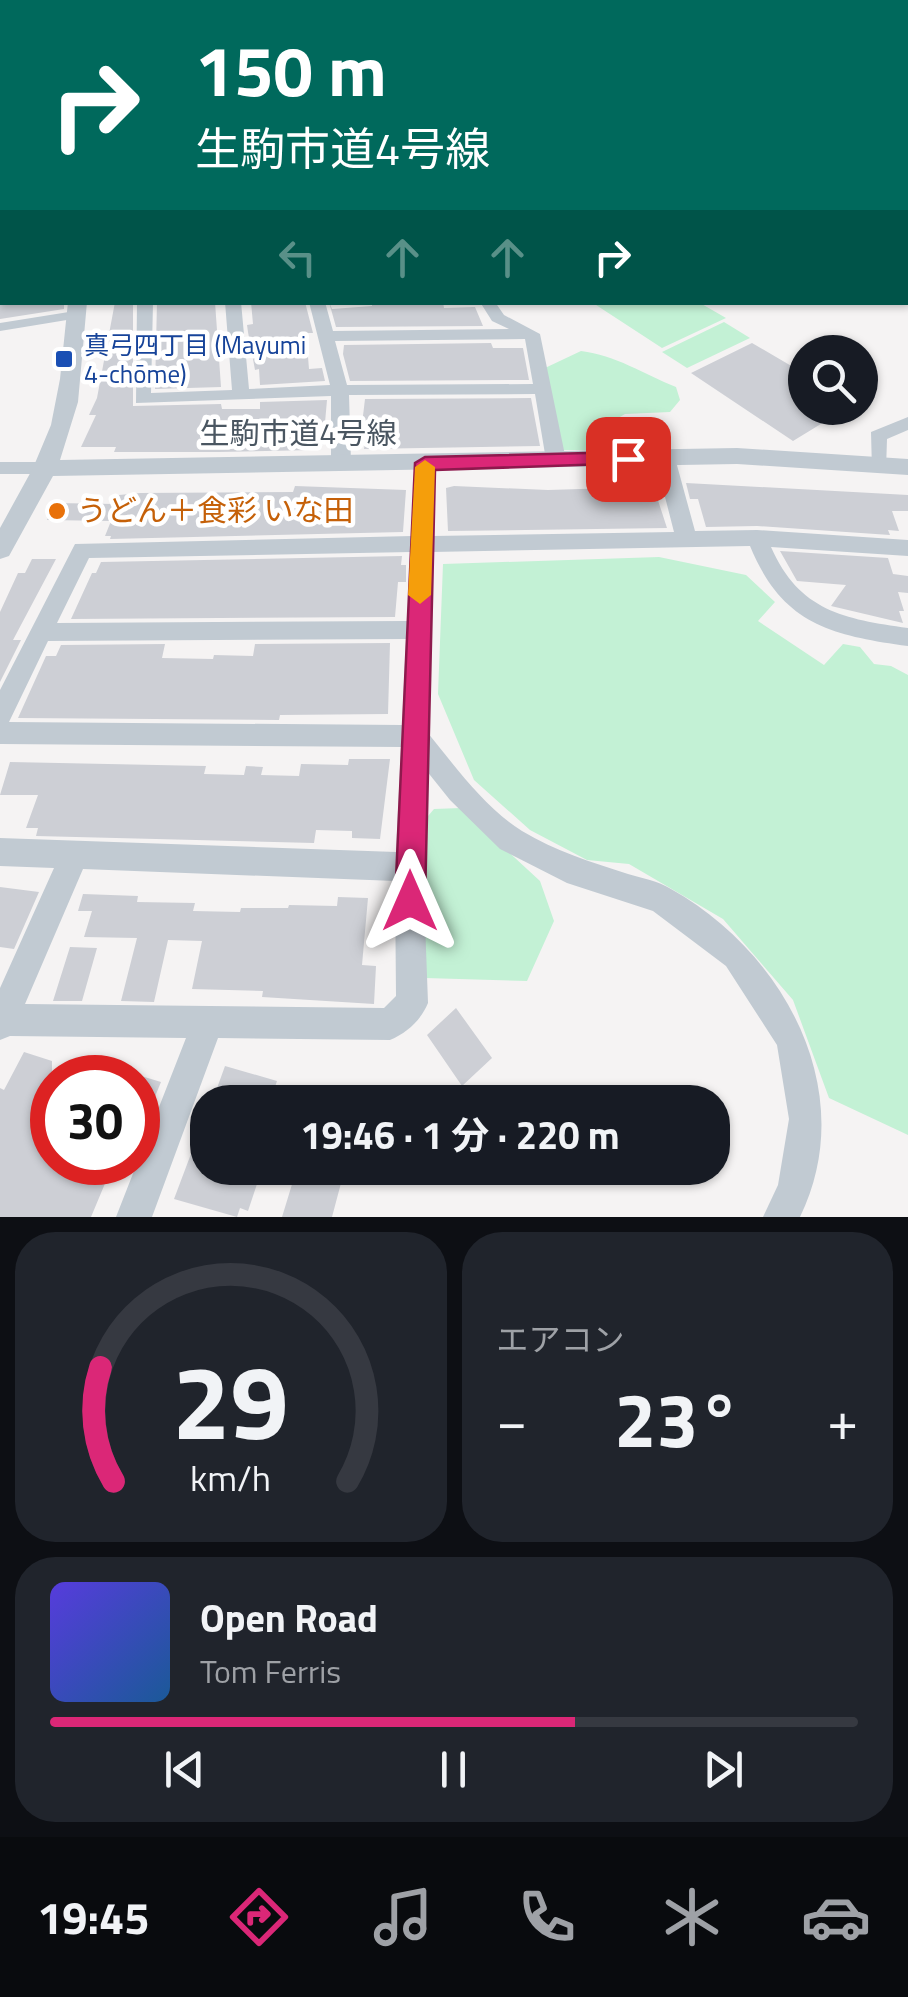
<!DOCTYPE html>
<html lang="ja">
<meta charset="utf-8">
<style>
:root{--surface:#171b24;--page:#20242c;--text:#f1f3f6;--muted:#9ea1a6;--line:#363941;--accent:#db2777}
body{margin:0;font-family:"Titillium Web","Noto Sans JP",sans-serif;background:var(--page);color:var(--text);height:100vh;display:flex;flex-direction:column;font-size:38px;white-space:nowrap}
*{box-sizing:border-box;margin:0}
p{font-size:32px;color:var(--muted)}
.icon{flex:none;width:55px;height:55px;fill:none;stroke:currentColor;stroke-width:2;stroke-linecap:round;stroke-linejoin:round}
.map{position:relative;height:1217px;overflow:hidden}
.sheet{display:flex;flex-direction:column;gap:15px;padding:15px;background:#0d0f14;flex:1}
.sheet>*{flex:none}
.guide{position:absolute;left:0px;top:0px;width:910px;height:305px;box-shadow:0 2px 8px #0004;background:#00695c;color:#fff;overflow:hidden}
.fabs{position:absolute;left:788px;top:335px;display:grid;gap:20px}
.fabs a{display:grid;place-items:center;width:90px;height:90px;border-radius:50%;background:var(--surface);box-shadow:0 2px 8px #0004;font-size:50px}
.speed{position:absolute;left:30px;top:1055px;display:flex;gap:20px;font-size:50px;font-weight:700;text-align:center}
.speed>*{display:grid;place-content:center;width:130px;height:130px;border-radius:50%;background:var(--surface);box-shadow:0 2px 8px #0004;line-height:1}
.speed .limit{border:15px solid #d22;background:#fff;color:#111}
.pin{position:absolute;display:grid;place-items:center;width:85px;height:85px;color:#fff;margin:-42px;border-radius:20px;box-shadow:0 5px 15px #0006}
.me{position:absolute;width:110px;margin:-55px;rotate:0deg;stroke-linejoin:round;filter:drop-shadow(0 0 8px #0008)}
.turn{display:flex;align-items:center;gap:35px;height:210px;padding:0 30px;font-size:45px}
.turn .icon{width:130px;height:130px;stroke-width:2.5}
.turn b{display:block;font-size:70px;line-height:85px}
.lanes{display:flex;align-items:center;height:95px;padding:0 30px;background:#0003;justify-content:center;gap:50px;direction:ltr}
.lanes .off{opacity:.35}
.big{font-size:75px;font-weight:700;line-height:1.1}
.sheet .widget{flex:1;display:flex;flex-direction:column;justify-content:center;gap:15px;min-width:0;padding:0 35px;border-radius:40px;background:var(--page)}
.sheet .dial{align-items:center;gap:0}
.dial svg{height:260px;overflow:visible;fill:none;stroke:var(--line);stroke-width:7;stroke-linecap:round;text-anchor:middle}
.dial text{fill:var(--text);stroke:none}
.song{display:flex;align-items:center;gap:30px}
.cover{width:120px;height:120px;border-radius:15px;background:linear-gradient(135deg,hsl(250 70% 55%),hsl(210 70% 35%))}
.played{height:10px;border-radius:5px;background:linear-gradient(90deg,var(--accent) 65%,var(--line) 65%)}
.keys{display:flex;justify-content:space-around;direction:ltr}
.heat{display:flex;justify-content:space-between;align-items:center;font-size:55px;direction:ltr}
.sheet .tiles{flex:1;display:grid;gap:15px;grid-template-columns:1fr 1fr}
.widget:last-child{grid-column:span 2}
.trip{position:absolute;left:190px;top:1085px;width:540px;height:100px;border-radius:40px;background:var(--surface);box-shadow:0 2px 8px #0004;font-weight:700;line-height:100px;text-align:center}
.tabs{display:flex;height:160px;justify-content:space-around;align-items:center;background:#090b0e;color:var(--muted)}
.tabs .icon{width:70px;height:70px}
.tabs .selected{color:var(--accent)}
.tabs b{font-size:45px;color:var(--text)}
.map>svg:first-child{display:block}
.green{fill:#c3f1d5}
.building{fill:#cdcfd5}
.lines{fill:none;stroke-linecap:round;stroke-linejoin:round}
.pedestrian{fill:#c1cad2;fill-rule:evenodd}
.minor{fill:#c1cad2;fill-rule:evenodd}
.tertiary{fill:#c1cad2;fill-rule:evenodd}
.route{fill:#db2777;stroke:#8e194d;stroke-width:2.5}
.slow{fill:#f59e0b}
.transit-dot{fill:#1a4fb4;stroke:#fff;stroke-width:4}
.food-dot{fill:#e8710a;stroke:#fff;stroke-width:4}
.labels{text-anchor:middle;stroke-width:9;stroke-linejoin:round;paint-order:stroke}
.far-transit-label{font-size:25px;fill:#164399;stroke:#fff;text-anchor:start}
.street-label{font-size:30px;fill:#4a5661;stroke:#fff}
.food-label{font-size:30px;fill:#c56008;stroke:#fff;text-anchor:start}
</style>
<div class="map">
<svg width="908" height="1217" viewBox="0 0 908 1217">
<rect width="100%" height="100%" fill="#f5f3f3"/>
<!-- green -->
<path class="green" d="M593,303H700L726,318L662,348Z
M724,322L750,338L687,368L662,352Z
M581,351C615,355 644,374 676,387L680,400L670,412L625,414L611,422L617,444L606,450H561L545,368Z
M659,557L746,575L775,602L758,621L824,665L843,644L860,647L874,664L891,666L908,675V1135L829,1098L793,1000L723,919L629,864L587,860L530,830L474,780L438,694L443,564Z
M461,808L540,881L554,921L527,981L425,978L423,822L434,809Z"/>
<!-- building -->
<path class="building" d="M0,302H64V309L0,319Z
M115,302H133V406L221,404L222,409H260V402L327,400L323,445H312V450L218,452H114L116,447H81L96,415H89L97,398Z
M157,302H215L221,387L155,389Z
M251,302H305L313,333H306L309,369L322,368L325,381L260,385L259,369L255,370L248,332L247,325L253,324Z
M329,302L332,309L372,306V302H443L444,308L475,307L483,326L336,327Z
M491,343L493,348H523L529,380L350,381L343,354L344,345Z
M752,343L805,374V408H847L793,441L691,373Z
M531,398L540,446L364,449L365,441H360L365,399Z
M629,482H652L667,528L448,531L446,488L454,486L548,490L613,488Z
M686,483L908,495V511H892L899,531L888,530L890,535L757,526L706,527L698,499H690Z
M295,486L406,490L403,532L110,539L111,536H105L111,521L47,520L55,503L115,504L119,495L140,493L293,492Z
M780,551L888,558L893,574L908,576V593L898,592L904,611H899L903,623L831,606L846,585L797,581Z
M402,556L401,565H406V582H398L395,617L71,619L92,573H96L101,562Z
M32,559H56L13,640H21L0,682V612L18,573H25Z
M390,643L388,714L280,715L279,720L18,718L46,656H56L61,645L165,644L162,658L213,659L214,655L253,656L255,644Z
M349,759H390L380,839L352,838V831L316,830L314,843L36,836L38,828H26L38,795H0L10,762L206,766L204,774L244,775L246,766L263,767L261,775L299,776L301,764L348,765Z
M0,887L39,892L14,949L0,947Z
M83,894L138,896L137,902L195,903L193,911L240,912L241,908H288L289,905L337,906L338,897L368,898L362,965L376,966L374,1004L262,997L263,991L192,989L202,941L168,940L154,1002L121,1001L137,938L84,937L92,911H78Z
M70,947L97,948L82,1001H53Z
M456,1008L492,1058L462,1086L427,1035Z
M24,1052L52,1061V1162H114L91,1217H0V1088L4,1090Z
M225,1066L277,1081L270,1102H212Z
M138,1075L161,1082L138,1138Z
M206,1114L208,1168H253L251,1172L260,1175L248,1211L240,1208L237,1217L174,1199Z
M297,1168H345L332,1217H282Z"/>
<g class="lines">
<!-- pedestrian -->
<path class="pedestrian" d="M75,311L81,315L79,318L0,331V323Z"/>
<!-- minor -->
<path class="minor" d="M7,0H19L20,2H10Z
M69,0H75L77,2H67Z
M287,0H316L318,2H285Z
M545,0H576L578,2H549Z
M802,0H837L839,2H806Z
M0,11H2V17H0Z
M0,30H2V36H0Z
M0,116H2V122H0Z
M0,211H2V219H0Z
M137,302H153L151,393L232,390L225,302H241L249,389L330,385L309,302H325L333,331L509,329L492,321L480,302H495L504,315L540,334L566,460L556,466L546,460L535,394L349,395L351,462L341,468L331,462V396L136,403ZM525,339L533,384L347,385L335,341Z
M908,417V430L887,439L886,470H872L871,432Z
M665,452L675,458L695,531L757,530L908,540V556L771,547C799,611 844,619 908,628V646C830,635 782,624 750,546L432,552L427,732C455,766 484,807 522,831C555,851 591,862 628,874C642,878 658,881 671,889C784,952 861,1092 800,1217H763L778,1185L789,1119L777,1045L726,966L653,911L567,883L500,849L450,800L426,770L423,867L428,1003C421,1020 407,1033 390,1040L218,1038L152,1217H116L186,1038L10,1036L0,1040V988L54,868L0,866V838L396,852L401,747L0,744V690L75,544L412,536L415,463L425,457L435,463L433,536L674,532L655,458ZM411,552L407,621L57,623L89,558ZM406,639L402,725L9,722L48,641ZM83,869L395,881L396,996L384,1008L25,1004Z
M0,462H48L58,468L48,474H0Z"/>
<!-- tertiary -->
<path class="tertiary" d="M64,0H78L79,2H66Z
M682,0H716L717,2H685Z
M68,302H87L78,402L60,460L737,448L908,459V475L737,464L53,476L9,556L0,559V528L33,468L51,425L60,379Z"/>
</g>
<!-- route -->
<path class="route" d="M628,452L638,459L635,463L435,470L425,901L420,912L410,916L399,912L395,901L415,463L425,457Z"/>
<!-- slow -->
<path class="slow" d="M425,460L435,467L431,595L420,604L408,595L415,467Z"/>
<!-- markers -->
<rect class="transit-dot" x="54" y="349" width="20" height="20" rx="5"/>
<circle class="food-dot" cx="57" cy="511" r="10"/>
<g class="labels">
<!-- far-transit labels -->
<g class="far-transit-label">
<text x="84" y="354">真弓四丁目 (Mayumi<tspan x="84" dy="29">4-chōme)</tspan></text>
</g>
<!-- street labels -->
<g class="street-label">
<text x="298" y="444">生駒市道4号線</text>
</g>
<!-- food labels -->
<g class="food-label">
<text x="77" y="521">うどん＋食彩 いな田</text>
</g>
</g>
</svg>
<div class="fabs">
<a><svg class="icon" aria-label="search" viewBox="0 0 24 24"><circle cx="10" cy="10" r="6"/><path d="M15 15l6 6"/></svg></a>
</div>
<div class="speed"><div class="limit">30</div></div>
<div class="pin" style="left:628px;top:459px;background:#d93025"><svg class="icon" aria-label="arrive" viewBox="0 0 24 24"><path d="M6 21V4h12l-3 4 3 4H6"/></svg></div>
<svg class="me" style="left:410px;top:901px" viewBox="-20 -20 40 40"><path d="M0-17L14 15 0 8-14 15z" fill="#db2777" stroke="#fff" stroke-width="4"/></svg>
<div class="trip">19:46 · 1 分 · 220 m</div>
<div class="guide">
<div class="turn"><svg class="icon" aria-label="right" viewBox="0 0 24 24"><path d="M7 20v-9h11M14 6l5 5-5 5"/></svg><div><b>150 m</b>生駒市道4号線</div></div>
<div class="lanes"><svg class="icon off" aria-label="left" viewBox="0 0 24 24"><path d="M17 20v-9H6M10 6l-5 5 5 5"/></svg><svg class="icon off" aria-label="ahead" viewBox="0 0 24 24"><path d="M12 20V5M6 11l6-6 6 6"/></svg><svg class="icon off" aria-label="ahead" viewBox="0 0 24 24"><path d="M12 20V5M6 11l6-6 6 6"/></svg><svg class="icon" aria-label="right" viewBox="0 0 24 24"><path d="M7 20v-9h11M14 6l5 5-5 5"/></svg></div>
</div>
</div>
<section class="sheet">
<div class="tiles">
<div class="widget dial"><svg viewBox="0 0 100 80">
<path d="M14 69A42 42 0 1 1 86 69"/>
<path d="M14 69A42 42 0 0 1 10 34" stroke="#db2777"/>
<text x="50" y="56" font-size="32" font-weight="700">29</text>
<text x="50" y="72" font-size="11">km/h</text>
</svg></div>
<div class="widget"><p>エアコン</p>
<div class="heat"><a>−</a><b class="big">23°</b><a>+</a></div>
</div>
<div class="widget">
<div class="song"><i class="cover"></i><div><b>Open Road</b><p>Tom Ferris</p></div></div>
<div class="played"></div>
<div class="keys"><svg class="icon" aria-label="previous" viewBox="0 0 24 24"><path d="M18 5L8 12l10 7zM5 5v14"/></svg><svg class="icon" aria-label="pause" viewBox="0 0 24 24"><path d="M8 5v14M16 5v14"/></svg><svg class="icon" aria-label="next" viewBox="0 0 24 24"><path d="M6 5l10 7-10 7zM19 5v14"/></svg></div>
</div>
</div>
</section>
<nav class="tabs">
<b>19:45</b>
<svg class="icon selected" aria-label="directions" viewBox="0 0 24 24"><path d="M12 3l9 9-9 9-9-9zM9 14v-3h6M13 9l2 2-2 2"/></svg>
<svg class="icon" aria-label="music" viewBox="0 0 24 24"><path d="M9 18V5l10-2v13"/><circle cx="6" cy="18" r="3"/><circle cx="16" cy="16" r="3"/></svg>
<svg class="icon" aria-label="phone" viewBox="0 0 24 24"><path d="M5 4h4l2 5-3 2q2 4 5 5l2-3 5 2v4C11 20 4 13 5 4z"/></svg>
<svg class="icon" aria-label="climate" viewBox="0 0 24 24"><path d="M12 3v18M4 7l16 10M4 17L20 7"/></svg>
<svg class="icon" aria-label="car" viewBox="0 0 24 24"><path d="M5 17H2v-5l4-1 3-4h7l3 4 3 1v5h-3M9 17h6M6 11h13"/><circle cx="7" cy="17" r="2"/><circle cx="17" cy="17" r="2"/></svg>
</nav>
